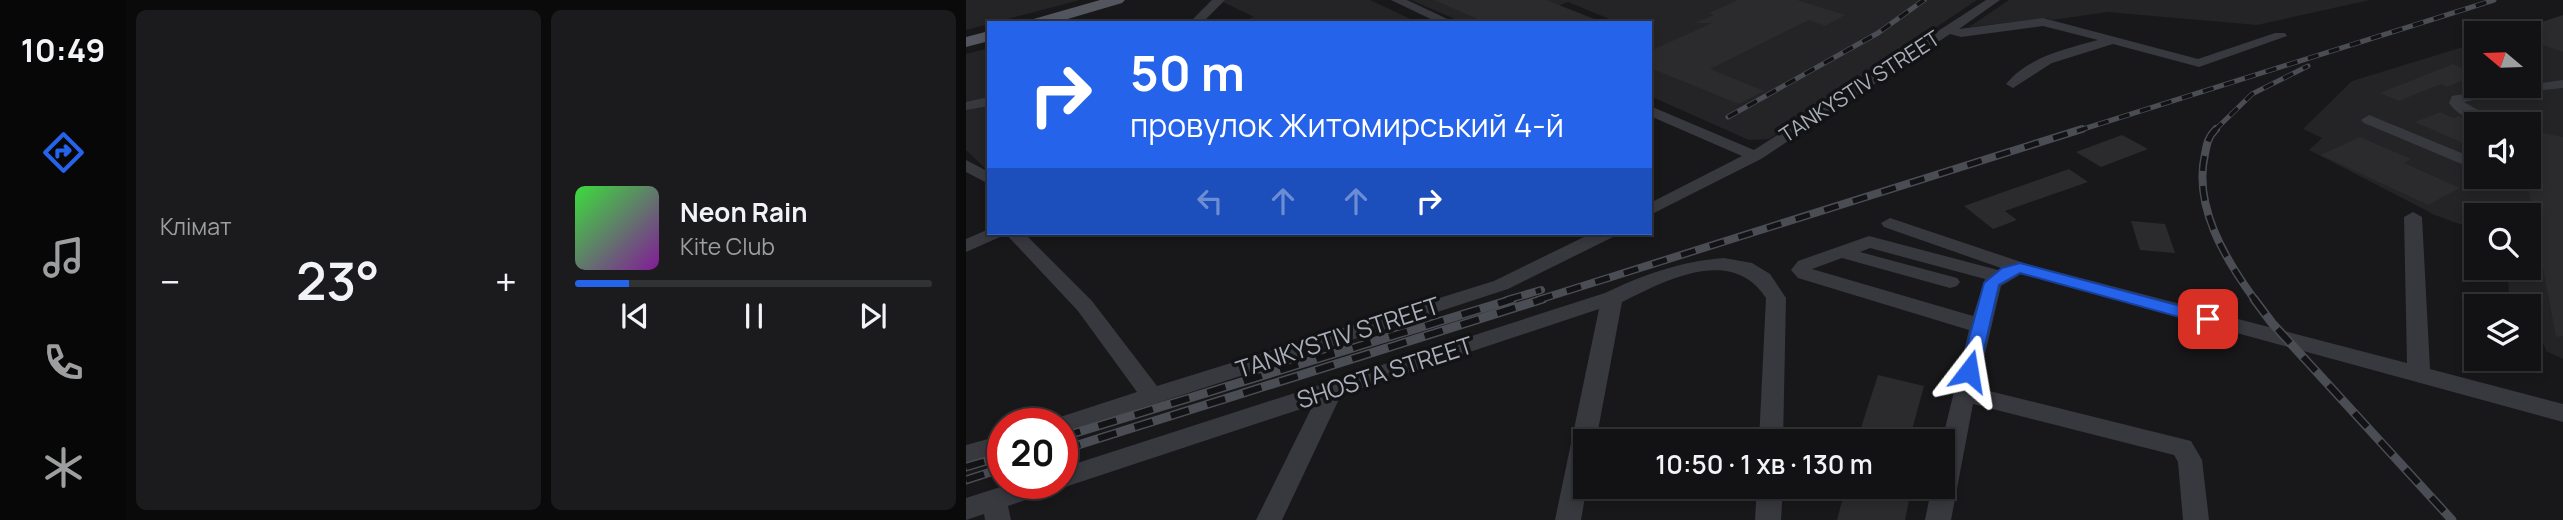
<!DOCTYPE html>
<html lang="uk">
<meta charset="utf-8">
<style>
:root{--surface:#121214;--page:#1b1b1d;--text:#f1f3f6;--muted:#9c9ea0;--line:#313234;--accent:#2563eb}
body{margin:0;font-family:Manrope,sans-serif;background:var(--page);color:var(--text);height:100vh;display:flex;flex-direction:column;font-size:26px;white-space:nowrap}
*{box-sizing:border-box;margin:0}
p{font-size:23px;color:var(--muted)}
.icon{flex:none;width:38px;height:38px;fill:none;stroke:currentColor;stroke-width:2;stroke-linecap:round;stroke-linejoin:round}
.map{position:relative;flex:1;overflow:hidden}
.panel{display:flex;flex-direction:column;gap:10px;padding:10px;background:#0a0a0b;width:840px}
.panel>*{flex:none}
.guide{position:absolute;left:21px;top:21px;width:665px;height:214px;border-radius:0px;box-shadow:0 4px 10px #0003,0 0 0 2px var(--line);background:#2563eb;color:#fff;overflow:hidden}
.needle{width:46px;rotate:289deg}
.tools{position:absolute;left:1498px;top:21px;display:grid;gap:14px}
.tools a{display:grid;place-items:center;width:77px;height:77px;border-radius:0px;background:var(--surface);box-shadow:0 4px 10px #0003,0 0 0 2px var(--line);font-size:35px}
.speed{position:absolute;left:21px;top:408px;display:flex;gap:14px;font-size:35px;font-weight:700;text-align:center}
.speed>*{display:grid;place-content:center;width:91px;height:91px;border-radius:50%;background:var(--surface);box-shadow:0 4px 10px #0003,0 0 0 2px var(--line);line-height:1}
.speed .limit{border:10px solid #d22;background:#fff;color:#111}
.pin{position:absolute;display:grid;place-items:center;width:60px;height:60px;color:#fff;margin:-30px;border-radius:14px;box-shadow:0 4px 10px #0006}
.me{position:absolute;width:77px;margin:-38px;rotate:14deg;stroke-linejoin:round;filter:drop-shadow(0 0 5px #0008)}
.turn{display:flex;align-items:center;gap:24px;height:147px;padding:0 28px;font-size:32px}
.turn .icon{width:91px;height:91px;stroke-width:2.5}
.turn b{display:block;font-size:49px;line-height:60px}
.lanes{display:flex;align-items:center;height:66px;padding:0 28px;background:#0003;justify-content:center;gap:35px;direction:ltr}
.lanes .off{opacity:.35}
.big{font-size:52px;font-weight:600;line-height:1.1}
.panel .card{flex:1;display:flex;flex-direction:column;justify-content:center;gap:10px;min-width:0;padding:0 24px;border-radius:10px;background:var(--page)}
.song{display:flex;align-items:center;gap:21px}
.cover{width:84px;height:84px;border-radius:10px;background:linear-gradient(135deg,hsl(120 70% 55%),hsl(290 70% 35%))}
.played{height:7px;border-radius:4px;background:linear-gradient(90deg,var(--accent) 15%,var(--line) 15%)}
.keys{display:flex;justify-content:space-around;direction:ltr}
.heat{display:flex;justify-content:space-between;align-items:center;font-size:38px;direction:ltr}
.panel .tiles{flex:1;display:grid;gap:10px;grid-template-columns:repeat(2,1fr)}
.trip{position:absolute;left:607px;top:429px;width:382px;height:70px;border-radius:0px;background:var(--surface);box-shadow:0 4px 10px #0003,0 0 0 2px var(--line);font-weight:600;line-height:70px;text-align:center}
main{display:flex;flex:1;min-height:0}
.dock{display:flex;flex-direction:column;width:126px;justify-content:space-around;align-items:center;background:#070708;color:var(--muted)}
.dock .icon{width:49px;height:49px}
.dock .active{color:var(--accent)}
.dock b{font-size:32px;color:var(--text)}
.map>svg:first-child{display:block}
.built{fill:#242427;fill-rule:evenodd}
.building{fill:#2b2b2e}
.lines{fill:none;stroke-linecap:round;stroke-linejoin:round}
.minor{fill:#38393f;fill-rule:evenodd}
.major{fill:#54565f;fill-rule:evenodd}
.rail-far2-casing{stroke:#4b4d55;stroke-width:5}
.rail-far1-casing{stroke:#4b4d55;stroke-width:8}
.rail-casing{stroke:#4b4d55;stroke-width:9}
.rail-far2{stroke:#131315;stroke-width:3.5;stroke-dasharray:11;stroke-linecap:butt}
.rail-far1{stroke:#131315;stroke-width:5;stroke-dasharray:15;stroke-linecap:butt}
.rail{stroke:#131315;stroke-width:6;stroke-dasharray:19;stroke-linecap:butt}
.route{fill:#2563eb;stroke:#184099;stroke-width:2}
.labels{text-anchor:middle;stroke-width:7;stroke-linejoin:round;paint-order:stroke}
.far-street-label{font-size:21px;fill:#a9aebb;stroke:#131315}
.street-label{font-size:24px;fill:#a9aebb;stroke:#131315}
</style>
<main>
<nav class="dock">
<b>10:49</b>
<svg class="icon active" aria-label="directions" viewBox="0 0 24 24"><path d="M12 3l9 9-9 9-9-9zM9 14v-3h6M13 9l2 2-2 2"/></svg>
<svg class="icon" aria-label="music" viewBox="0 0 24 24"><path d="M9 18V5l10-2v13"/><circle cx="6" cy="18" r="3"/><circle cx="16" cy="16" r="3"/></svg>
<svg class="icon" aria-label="phone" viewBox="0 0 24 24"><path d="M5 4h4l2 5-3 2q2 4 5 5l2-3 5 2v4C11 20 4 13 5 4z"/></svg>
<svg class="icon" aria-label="climate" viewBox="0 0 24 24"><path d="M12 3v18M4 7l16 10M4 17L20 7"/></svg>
</nav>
<section class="panel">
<div class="tiles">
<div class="card"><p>Клімат</p>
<div class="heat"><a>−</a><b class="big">23°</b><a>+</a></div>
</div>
<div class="card">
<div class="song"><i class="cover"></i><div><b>Neon Rain</b><p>Kite Club</p></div></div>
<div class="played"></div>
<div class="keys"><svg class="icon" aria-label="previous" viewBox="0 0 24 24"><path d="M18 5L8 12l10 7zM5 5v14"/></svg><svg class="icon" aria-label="pause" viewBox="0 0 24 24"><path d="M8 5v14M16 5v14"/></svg><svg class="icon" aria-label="next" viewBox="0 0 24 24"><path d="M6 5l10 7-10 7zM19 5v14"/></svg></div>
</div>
</div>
</section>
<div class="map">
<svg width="1597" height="520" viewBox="0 0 1597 520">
<rect width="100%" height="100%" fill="#18181a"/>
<!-- built -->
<path class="built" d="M0,0H114L0,30Z
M259,0H404L453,23H271L288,17L257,2Z
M445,0H1011L803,139L783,140L684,96V23H653L602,2L549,23H498Z
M1043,0H1404L1291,25L1141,12L1087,20L1081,18L1003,27Z
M1597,16V359L1580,351L1561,300L1543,293L1541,268H1563V215H1510V230L1469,215L1343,150L1356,138L1337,129L1386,81L1510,43V86H1563V33H1541ZM1510,124H1563V177H1510Z
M23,48V172L0,150V54Z"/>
<!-- building -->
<path class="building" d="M468,0H580L636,22L568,23L559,19L549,23H521Z
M772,0H831L879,15L859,26L843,20L744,69L798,91L773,104L684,68V51L746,23H729L748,15L743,13Z
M1597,15V52L1563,40V26Z
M1487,64L1510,75L1481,87L1475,84L1433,101L1414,93Z
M1474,112L1487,118L1493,116L1510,124V149L1449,122Z
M1563,130L1597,137V336L1590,337L1560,177H1563Z
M1156,135L1182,149L1135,167L1110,152Z
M1394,137L1445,159L1438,163L1494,188L1462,205L1355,155Z
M1103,169L1122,182L1039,211L1051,220L1027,229L998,206Z
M1165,221L1199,224L1209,253L1174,250Z
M912,375L958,386L943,441H920L893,434Z
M880,486H946L939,520H871Z"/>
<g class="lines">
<!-- minor -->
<path class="minor" d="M246,0H259L236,23H223Z
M425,0H441L490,23H473Z
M1020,0H1034L993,29L1077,18L1232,59L1309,33H1319L1321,36L1233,67L1147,44L1086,63L1047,88L1040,84C1062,57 1099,49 1132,40L1077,26L995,37L984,34L795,159L684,215V203L776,156L684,116V106L788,150Z
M1597,80V88L1545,93L1498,102L1536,124C1516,124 1495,120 1483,103L1486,96L1491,95Z
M23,97V106L0,110V102Z
M1403,115L1510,159V170L1398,123L1395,120Z
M0,160L23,172V184L0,172Z
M1538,177H1555L1546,182Z
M1447,212L1456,217L1464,369L1597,404V422L1055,274L1035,286L1011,388L1225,441L1236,460L1243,520H1217L1212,462L1208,455L1007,404L985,520H959L966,486H976V441L1003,330L832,278L825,270L832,261L903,236L1032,270L1035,268L918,227L915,223L924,218L1061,264L1441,363L1438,217ZM904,248L1019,279L1007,316L846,269L876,258L984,288L991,286L994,282L991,278L894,252Z
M23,229V233H36L34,237L0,252V239Z
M39,233H58L126,301L191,386L528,281L626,233H649L647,237L542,289L96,434V424H85L88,419L171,392L112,311Z
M758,258L786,263L804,274L820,298L817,441H793L800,298C766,245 700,280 656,302L630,441H620L621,486L615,520H589L633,309L375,395L316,520H290L347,405L96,488L90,486L88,490L42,506L45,520H19L18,514L0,520V498L47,483H96V468L639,293C677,275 715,261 758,258Z
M37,435V454L0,465V445Z
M791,486H817L815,520H789Z"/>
<!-- major -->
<path class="major" d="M134,0H159L156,3L88,23H62L64,20Z
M23,31V41L0,47V37Z"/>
<!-- rail-far2 casing -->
<g class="rail-far2-casing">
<path id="rail-far2" d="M762,117L912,33L958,0
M1111,131L1528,0
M1248,131L1286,94L1342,66"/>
</g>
<!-- rail-far1 casing -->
<g class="rail-far1-casing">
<path id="rail-far1" d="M1250,129C1242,137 1241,143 1239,154C1227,206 1259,259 1289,300
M541,300L575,290
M572,300L1116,129"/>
</g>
<!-- rail casing -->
<g class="rail-casing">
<path id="rail" d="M1288,299L1306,323L1486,520
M96,437L547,299
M96,450L577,299
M0,467L37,456
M0,480L37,468"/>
</g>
<!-- rail-far2 -->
<use href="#rail-far2" class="rail-far2"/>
<!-- rail-far1 -->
<use href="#rail-far1" class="rail-far1"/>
<!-- rail -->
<use href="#rail" class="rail"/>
</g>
<!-- route -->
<path class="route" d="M1054,263L1248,315L1250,319L1242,325L1054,273L1033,285L1013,371L1010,375H997L994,371L1018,283L1036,268Z"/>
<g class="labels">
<!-- far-street labels -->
<g class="far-street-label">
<text transform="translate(894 87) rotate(-33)" y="7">TANKYSTIV STREET</text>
</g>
<!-- street labels -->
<g class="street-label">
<text transform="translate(372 338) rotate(-18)" y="8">TANKYSTIV STREET</text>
<text transform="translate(419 373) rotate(-18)" y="8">SHOSTA STREET</text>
</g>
</g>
</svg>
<div class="tools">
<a><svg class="needle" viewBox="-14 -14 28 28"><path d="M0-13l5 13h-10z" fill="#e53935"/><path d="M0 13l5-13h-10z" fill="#9c9ea0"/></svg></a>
<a><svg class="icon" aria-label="sound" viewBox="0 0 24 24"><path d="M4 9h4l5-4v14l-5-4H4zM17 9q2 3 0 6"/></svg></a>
<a><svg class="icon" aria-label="search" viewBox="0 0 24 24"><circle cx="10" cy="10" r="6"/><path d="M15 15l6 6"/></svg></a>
<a><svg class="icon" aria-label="layers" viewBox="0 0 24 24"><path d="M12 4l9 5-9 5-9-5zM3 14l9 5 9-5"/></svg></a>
</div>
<div class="speed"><div class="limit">20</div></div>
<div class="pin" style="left:1242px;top:319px;background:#d93025"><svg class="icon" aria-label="arrive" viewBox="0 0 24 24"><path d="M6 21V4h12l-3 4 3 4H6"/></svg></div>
<svg class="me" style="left:1003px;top:371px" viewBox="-20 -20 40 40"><path d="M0-17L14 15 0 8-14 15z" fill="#2563eb" stroke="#fff" stroke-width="4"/></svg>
<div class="trip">10:50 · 1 хв · 130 m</div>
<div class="guide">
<div class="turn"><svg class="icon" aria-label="right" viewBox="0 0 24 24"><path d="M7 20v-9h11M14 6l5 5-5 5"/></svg><div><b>50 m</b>провулок Житомирський 4-й</div></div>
<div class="lanes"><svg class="icon off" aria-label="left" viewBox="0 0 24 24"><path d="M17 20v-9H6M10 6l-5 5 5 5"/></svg><svg class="icon off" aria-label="ahead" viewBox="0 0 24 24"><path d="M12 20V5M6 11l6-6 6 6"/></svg><svg class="icon off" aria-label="ahead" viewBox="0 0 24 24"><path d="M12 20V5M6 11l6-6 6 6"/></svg><svg class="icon" aria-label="right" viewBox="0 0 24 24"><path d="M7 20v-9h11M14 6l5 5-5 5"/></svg></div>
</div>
</div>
</main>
